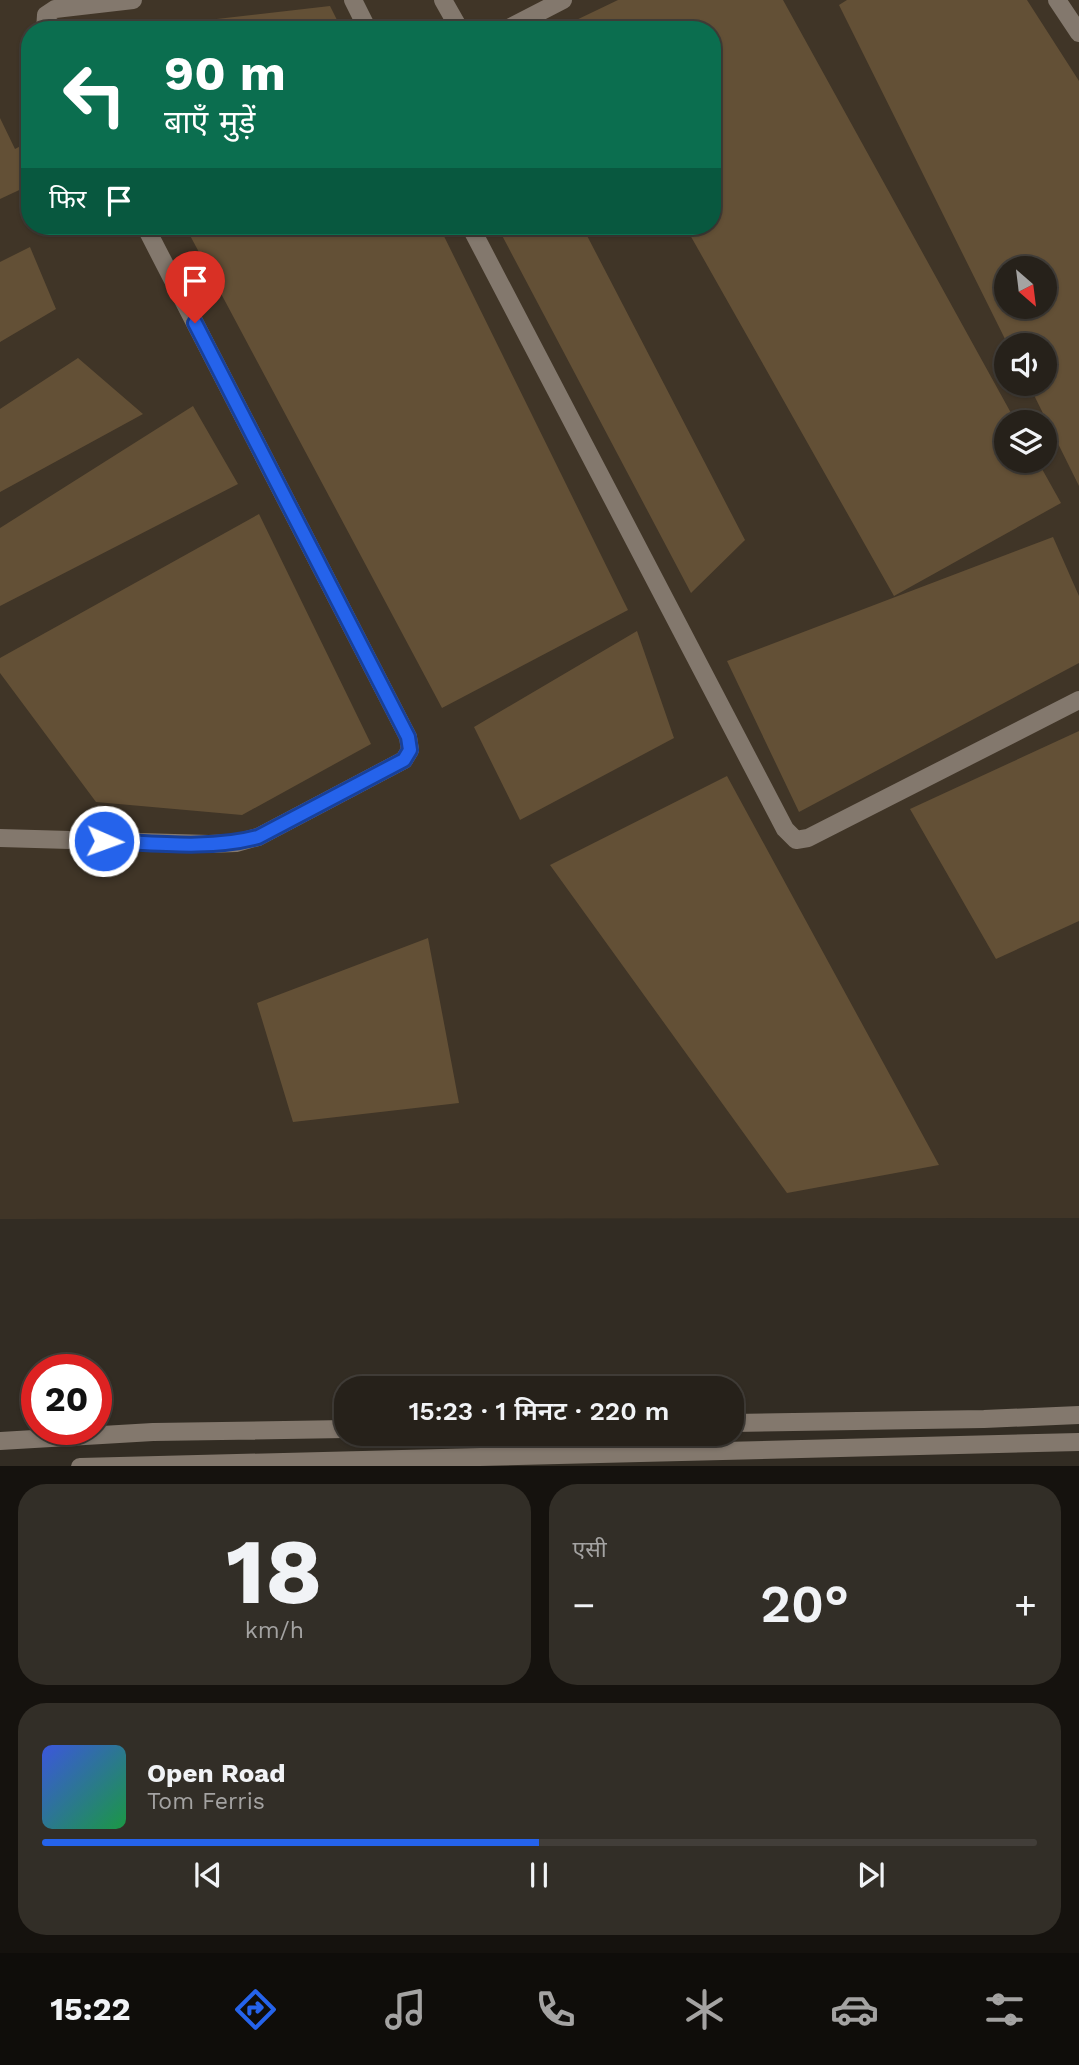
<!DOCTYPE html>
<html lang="hi">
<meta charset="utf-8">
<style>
:root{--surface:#26211a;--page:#322e27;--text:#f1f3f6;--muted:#a4a3a2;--line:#423e39;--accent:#2563eb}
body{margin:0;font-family:"Work Sans","Noto Sans Devanagari",sans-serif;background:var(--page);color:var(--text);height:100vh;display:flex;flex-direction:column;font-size:26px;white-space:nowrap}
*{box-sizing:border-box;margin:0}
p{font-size:23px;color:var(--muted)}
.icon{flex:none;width:38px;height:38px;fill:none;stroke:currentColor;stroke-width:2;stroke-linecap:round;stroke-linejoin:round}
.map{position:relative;height:1466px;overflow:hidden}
.side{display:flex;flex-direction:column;gap:18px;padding:18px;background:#15120e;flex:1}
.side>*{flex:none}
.banner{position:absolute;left:21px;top:21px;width:700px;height:214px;border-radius:28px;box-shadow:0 2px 5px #0004,0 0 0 2px var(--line);background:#0b6e4f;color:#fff;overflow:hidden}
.needle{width:46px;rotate:152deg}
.controls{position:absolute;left:994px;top:256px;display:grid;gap:14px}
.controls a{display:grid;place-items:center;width:63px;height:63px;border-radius:50%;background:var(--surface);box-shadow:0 2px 5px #0004,0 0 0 2px var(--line);font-size:35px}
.speed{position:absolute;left:21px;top:1354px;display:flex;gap:14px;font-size:35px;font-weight:700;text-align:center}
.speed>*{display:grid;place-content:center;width:91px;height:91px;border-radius:50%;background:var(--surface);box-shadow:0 2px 5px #0004,0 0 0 2px var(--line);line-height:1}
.speed .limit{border:10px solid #d22;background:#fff;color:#111}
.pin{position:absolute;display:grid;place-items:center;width:60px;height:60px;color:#fff;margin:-72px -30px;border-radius:50% 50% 50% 0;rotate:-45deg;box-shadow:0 0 7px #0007}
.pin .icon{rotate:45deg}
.me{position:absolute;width:77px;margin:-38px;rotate:92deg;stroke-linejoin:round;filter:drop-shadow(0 0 5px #0008)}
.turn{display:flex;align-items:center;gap:24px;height:147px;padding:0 28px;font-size:32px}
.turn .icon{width:91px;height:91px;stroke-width:2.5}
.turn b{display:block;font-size:49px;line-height:60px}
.then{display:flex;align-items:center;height:66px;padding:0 28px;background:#0003;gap:14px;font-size:26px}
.big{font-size:52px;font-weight:600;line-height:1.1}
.side .widget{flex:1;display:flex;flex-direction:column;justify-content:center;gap:10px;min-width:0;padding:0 24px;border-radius:28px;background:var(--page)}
.side .dial{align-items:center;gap:0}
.dial b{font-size:91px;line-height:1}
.song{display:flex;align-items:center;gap:21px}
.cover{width:84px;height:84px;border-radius:10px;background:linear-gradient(135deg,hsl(230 70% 55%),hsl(140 70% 35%))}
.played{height:7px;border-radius:4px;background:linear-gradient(90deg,var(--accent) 50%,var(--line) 50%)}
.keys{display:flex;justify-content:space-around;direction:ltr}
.heat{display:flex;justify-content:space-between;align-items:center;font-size:38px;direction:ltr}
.side .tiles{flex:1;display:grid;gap:18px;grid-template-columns:1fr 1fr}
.widget:last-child{grid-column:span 2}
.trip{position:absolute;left:334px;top:1376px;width:410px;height:70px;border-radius:28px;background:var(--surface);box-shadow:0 2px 5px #0004,0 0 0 2px var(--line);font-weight:600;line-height:70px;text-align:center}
.menu{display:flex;height:112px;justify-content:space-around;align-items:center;background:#0f0d0a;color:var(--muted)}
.menu .icon{width:49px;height:49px}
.menu .current{color:var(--accent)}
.menu b{font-size:32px;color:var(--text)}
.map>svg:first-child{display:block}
.built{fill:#403527;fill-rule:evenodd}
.building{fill:#635036;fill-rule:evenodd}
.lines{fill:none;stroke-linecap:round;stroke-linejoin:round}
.minor{stroke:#83786d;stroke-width:18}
.route-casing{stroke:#184099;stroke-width:18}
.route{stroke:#2563eb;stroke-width:12}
</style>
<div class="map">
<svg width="1079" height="1467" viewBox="0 0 1079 1467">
<rect width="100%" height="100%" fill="#322c23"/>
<!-- built -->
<path class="built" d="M0,0H1079V1218L0,1219ZM30,30H712V226H30ZM1006,268H1045V306H1006ZM1006,345H1045V383H1006ZM1006,422H1045V460H1006Z"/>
<!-- building -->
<path class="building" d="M618,0H783L1016,422H1006V460H1037L1061,503L894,596L685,226H712V30H574L570,23Z
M847,0H1027L1079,81V486L1028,383H1045V345H1008L839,5ZM1006,268H1045V306H1006Z
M330,6L342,30H138V28Z
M0,118L15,149L30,141V185L0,199Z
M185,226H439L628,610L442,708Z
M497,226H582L745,540L691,593Z
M30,247L56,309L0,342V262Z
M78,358L143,414L0,492V409Z
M193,406L238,484L0,606V528Z
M259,514L371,744L242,815L96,802L0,673V658Z
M1053,537L1079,596V663L799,812L727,661Z
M637,631L674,738L520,820L474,727Z
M1079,731V921L996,959L910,809Z
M727,776L939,1165L787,1193L550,865Z
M428,938L459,1103L293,1122L257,1003Z"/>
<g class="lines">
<!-- minor -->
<path class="minor" d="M353,0L368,30
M443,0L460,30
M1057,0L1079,33
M45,30L46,15L55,9L133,0
M505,30L563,0
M470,226L785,829L796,840L808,838L1079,700
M0,838L209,844L236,843L258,837L404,760L410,750L408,737L145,226
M732,1423L984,1419L1079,1415
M0,1441L153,1432L346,1429
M80,1467L1079,1442"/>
</g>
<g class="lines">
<!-- route casing -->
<g class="route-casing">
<path id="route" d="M104,841C155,843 209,850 258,837L404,760L410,750L408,737L195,323"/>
</g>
<!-- route -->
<use href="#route" class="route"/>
</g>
</svg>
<div class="controls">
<a><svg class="needle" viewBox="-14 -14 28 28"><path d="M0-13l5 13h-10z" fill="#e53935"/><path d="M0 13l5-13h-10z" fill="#a4a3a2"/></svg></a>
<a><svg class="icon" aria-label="sound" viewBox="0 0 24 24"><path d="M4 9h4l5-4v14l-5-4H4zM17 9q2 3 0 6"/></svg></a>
<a><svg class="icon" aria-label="layers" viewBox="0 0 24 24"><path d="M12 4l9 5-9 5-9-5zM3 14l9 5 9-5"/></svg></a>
</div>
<div class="speed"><div class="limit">20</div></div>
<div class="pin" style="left:195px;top:323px;background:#d93025"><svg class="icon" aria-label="arrive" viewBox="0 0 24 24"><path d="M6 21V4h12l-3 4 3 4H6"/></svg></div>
<svg class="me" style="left:104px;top:841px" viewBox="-20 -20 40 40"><circle r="17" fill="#2563eb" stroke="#fff" stroke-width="3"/><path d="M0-11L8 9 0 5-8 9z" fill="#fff"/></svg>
<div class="trip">15:23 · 1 मिनट · 220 m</div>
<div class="banner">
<div class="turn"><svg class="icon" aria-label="left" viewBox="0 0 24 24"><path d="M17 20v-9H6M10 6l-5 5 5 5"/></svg><div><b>90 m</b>बाएँ मुड़ें</div></div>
<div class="then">फिर<svg class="icon" aria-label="arrive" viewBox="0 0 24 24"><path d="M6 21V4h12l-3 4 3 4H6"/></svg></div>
</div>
</div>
<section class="side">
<div class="tiles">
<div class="widget dial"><b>18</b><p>km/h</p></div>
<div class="widget"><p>एसी</p>
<div class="heat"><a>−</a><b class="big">20°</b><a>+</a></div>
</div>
<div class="widget">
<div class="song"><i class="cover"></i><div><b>Open Road</b><p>Tom Ferris</p></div></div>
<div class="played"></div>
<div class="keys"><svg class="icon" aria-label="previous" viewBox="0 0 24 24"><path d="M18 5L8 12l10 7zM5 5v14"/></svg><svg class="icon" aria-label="pause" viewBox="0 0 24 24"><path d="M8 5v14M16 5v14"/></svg><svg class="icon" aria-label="next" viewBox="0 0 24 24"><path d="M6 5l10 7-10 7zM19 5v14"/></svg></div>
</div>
</div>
</section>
<nav class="menu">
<b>15:22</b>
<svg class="icon current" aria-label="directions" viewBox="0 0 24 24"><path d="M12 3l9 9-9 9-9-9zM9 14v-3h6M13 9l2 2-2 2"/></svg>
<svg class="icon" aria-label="music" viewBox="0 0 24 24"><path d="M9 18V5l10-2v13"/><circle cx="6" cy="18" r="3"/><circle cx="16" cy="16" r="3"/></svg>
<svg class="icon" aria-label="phone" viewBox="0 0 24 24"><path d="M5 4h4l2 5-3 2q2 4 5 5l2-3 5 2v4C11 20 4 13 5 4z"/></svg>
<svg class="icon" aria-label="climate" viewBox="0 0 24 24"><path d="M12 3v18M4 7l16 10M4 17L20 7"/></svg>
<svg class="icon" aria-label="car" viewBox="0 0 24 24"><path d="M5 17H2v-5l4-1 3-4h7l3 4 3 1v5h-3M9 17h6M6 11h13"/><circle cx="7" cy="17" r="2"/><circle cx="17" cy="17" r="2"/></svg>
<svg class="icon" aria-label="filters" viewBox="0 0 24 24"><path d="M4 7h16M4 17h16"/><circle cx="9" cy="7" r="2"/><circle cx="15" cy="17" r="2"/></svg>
</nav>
